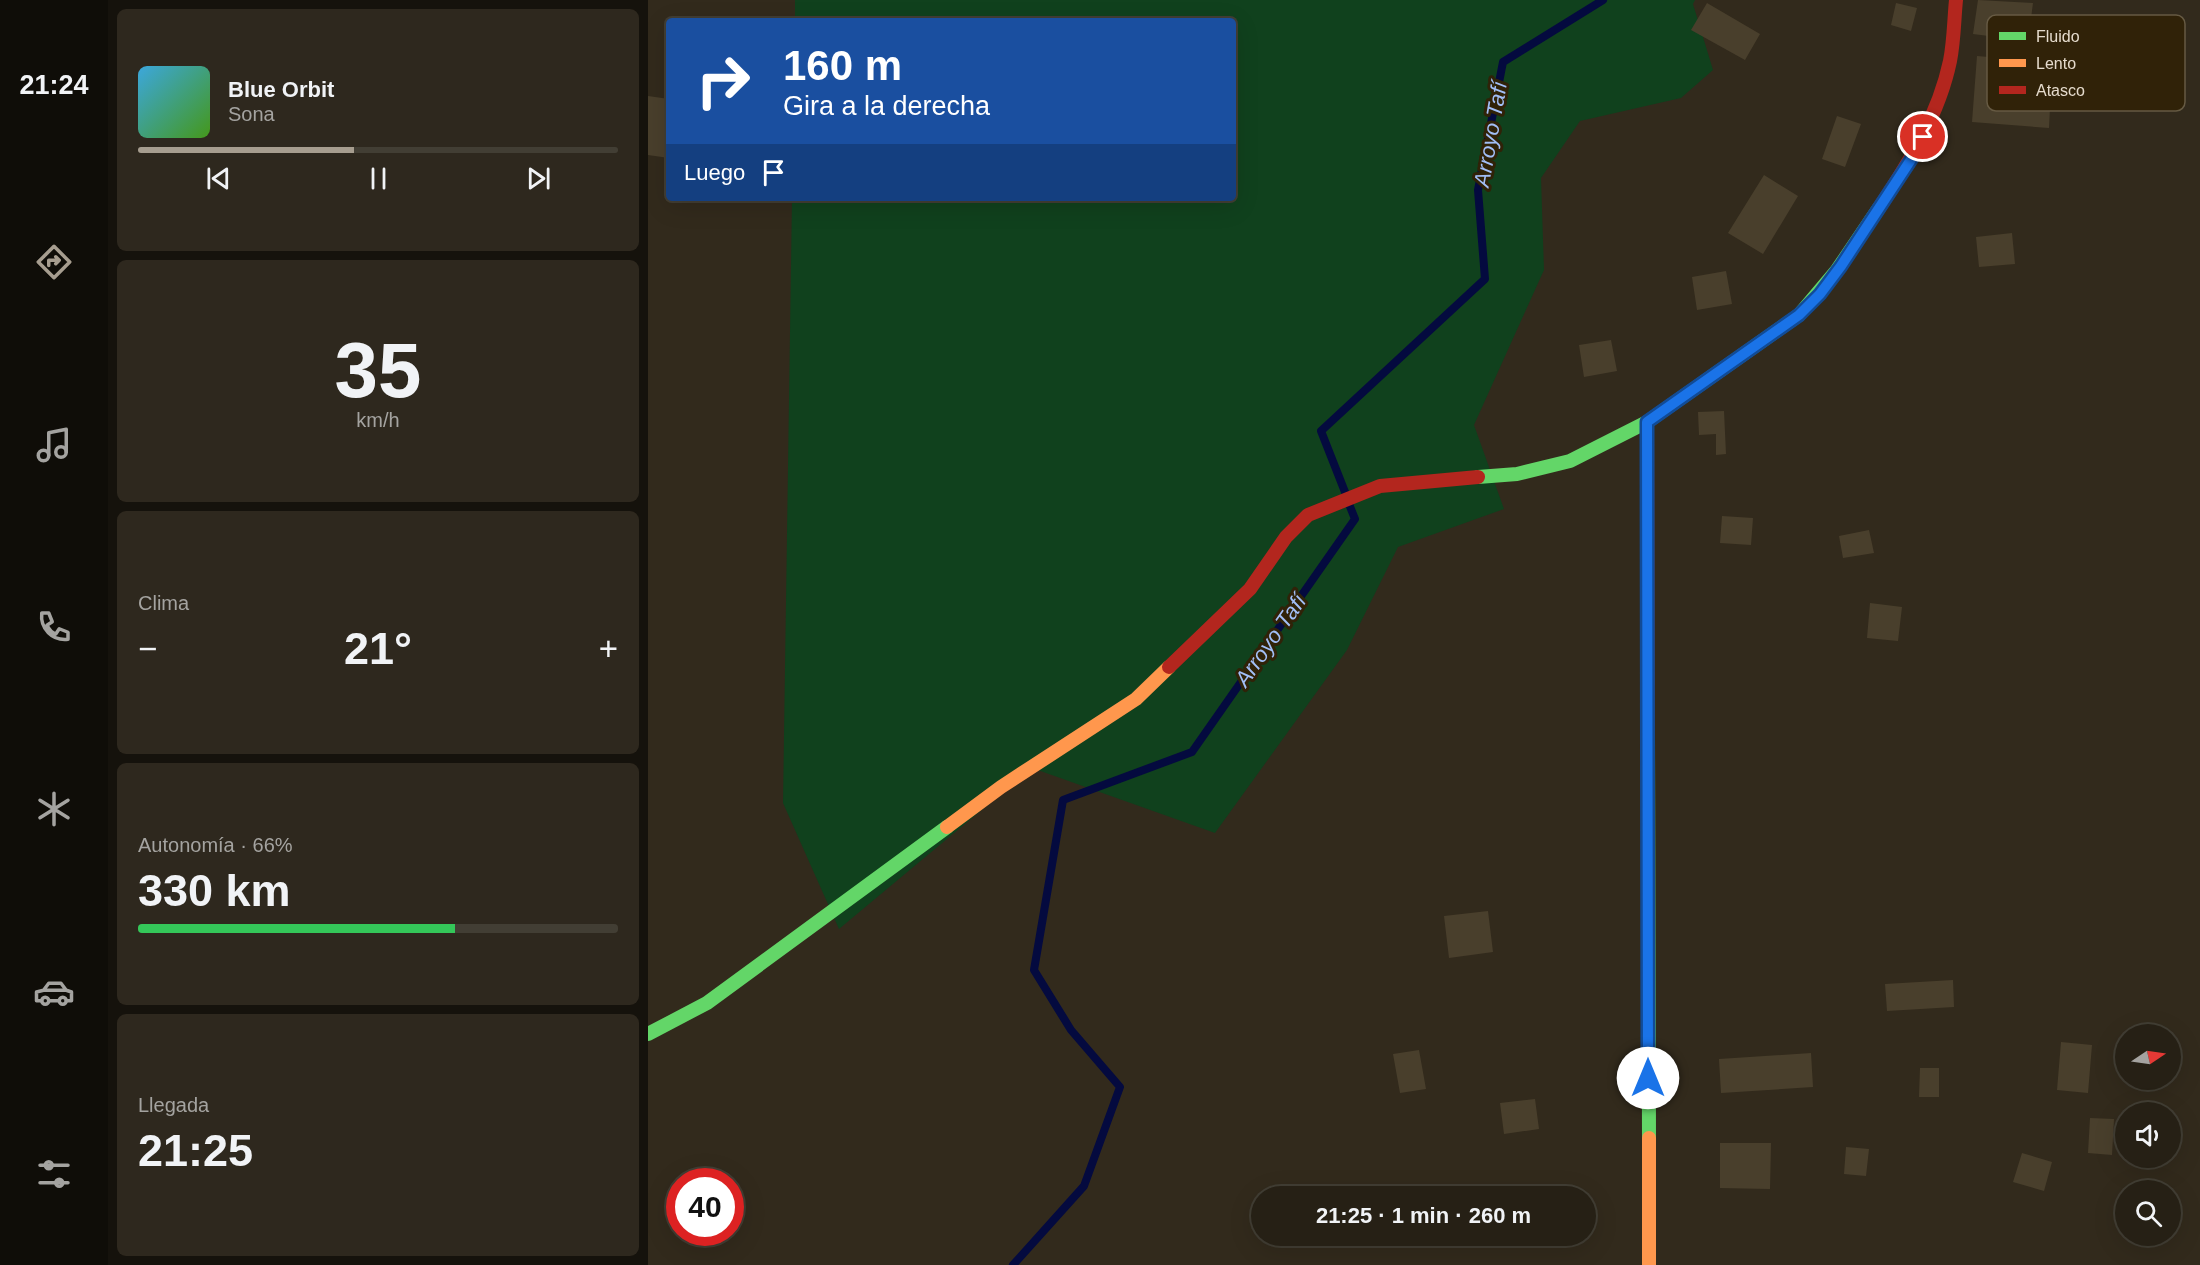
<!DOCTYPE html>
<html lang="es">
<meta charset="utf-8">
<style>
:root{--surface:#262015;--page:#2e281e;--text:#f1f3f6;--muted:#a4a3a0;--line:#423e34;--accent:#a69d8f}
body{margin:0;font-family:Arial,sans-serif;background:var(--page);color:var(--text);height:100vh;display:flex;flex-direction:column;font-size:22px;white-space:nowrap}
*{box-sizing:border-box;margin:0}
p{font-size:20px;color:var(--muted)}
.icon{flex:none;width:33px;height:33px;fill:none;stroke:currentColor;stroke-width:2;stroke-linecap:round;stroke-linejoin:round}
.map{position:relative;flex:1;overflow:hidden}
.drawer{display:flex;flex-direction:column;gap:9px;padding:9px;background:#15120c;width:540px}
.drawer>*{flex:none}
.top-card{position:absolute;left:18px;top:18px;width:570px;height:183px;border-radius:6px;box-shadow:0 6px 24px #0002,0 0 0 2px var(--line);background:#1a4fa0;color:#fff;overflow:hidden}
.needle{width:39px;rotate:77deg}
.buttons{position:absolute;left:1467px;top:1024px;display:grid;gap:12px}
.buttons a{display:grid;place-items:center;width:66px;height:66px;border-radius:50%;background:var(--surface);box-shadow:0 6px 24px #0002,0 0 0 2px var(--line);font-size:30px}
.speed{position:absolute;left:18px;top:1168px;display:flex;gap:12px;font-size:30px;font-weight:700;text-align:center}
.speed>*{display:grid;place-content:center;width:78px;height:78px;border-radius:50%;background:var(--surface);box-shadow:0 6px 24px #0002,0 0 0 2px var(--line);line-height:1}
.speed .limit{border:9px solid #d22;background:#fff;color:#111}
.pin{position:absolute;display:grid;place-items:center;width:51px;height:51px;color:#fff;margin:-26px;border:3px solid #fff;border-radius:50%;box-shadow:0 2px 6px #0007}
.me{position:absolute;width:66px;margin:-33px;rotate:0deg;stroke-linejoin:round;filter:drop-shadow(0 0 4px #0008)}
.turn{display:flex;align-items:center;gap:21px;height:126px;padding:0 18px;font-size:27px}
.turn .icon{width:78px;height:78px;stroke-width:2.5}
.turn b{display:block;font-size:42px;line-height:51px}
.then{display:flex;align-items:center;height:57px;padding:0 18px;background:#0003;gap:12px;font-size:22px}
.big{font-size:45px;font-weight:600;line-height:1.1}
.drawer .tile{flex:1;display:flex;flex-direction:column;justify-content:center;gap:9px;min-width:0;padding:0 21px;border-radius:9px;background:var(--page)}
.drawer .dial{align-items:center;gap:0}
.dial b{font-size:78px;line-height:1}
.song{display:flex;align-items:center;gap:18px}
.cover{width:72px;height:72px;border-radius:9px;background:linear-gradient(135deg,hsl(200 70% 55%),hsl(100 70% 35%))}
.played{height:6px;border-radius:3px;background:linear-gradient(90deg,var(--accent) 45%,var(--line) 45%)}
.keys{display:flex;justify-content:space-around;direction:ltr}
.heat{display:flex;justify-content:space-between;align-items:center;font-size:33px;direction:ltr}
.charge{height:9px;border-radius:4px;background:linear-gradient(90deg,#34c759 66%,var(--line) 0)}
.trip{position:absolute;left:603px;top:1186px;width:345px;height:60px;border-radius:30px;background:var(--surface);box-shadow:0 6px 24px #0002,0 0 0 2px var(--line);font-weight:600;line-height:60px;text-align:center}
main{display:flex;flex:1;min-height:0}
.tab-bar{display:flex;flex-direction:column;width:108px;justify-content:space-around;align-items:center;background:#0f0d08;color:var(--muted)}
.tab-bar .icon{width:42px;height:42px}
.tab-bar .current{color:var(--accent)}
.tab-bar b{font-size:27px;color:var(--text)}
.map>svg:first-child{display:block}
.green{fill:#10411d}
.lines{fill:none;stroke-linecap:round;stroke-linejoin:round}
.stream{stroke:#040a3f;stroke-width:8}
.building{fill:#493f2c}
.fast{stroke:#63d668;stroke-width:14}
.slow{stroke:#ff974d;stroke-width:14}
.jam{stroke:#b3261e;stroke-width:14}
.route-casing{stroke:#114b97;stroke-width:15}
.route{stroke:#1a73e8;stroke-width:10}
.labels{text-anchor:middle;stroke-width:6;stroke-linejoin:round;paint-order:stroke}
.water-label{font-size:22px;font-style:italic;fill:#a2bff7;stroke:#302208}
.key{fill:#302208;stroke:#665a43;stroke-width:1.5}
.key-label{font-size:16px;fill:#e5dbcd}
</style>
<main>
<nav class="tab-bar">
<b>21:24</b>
<svg class="icon current" aria-label="directions" viewBox="0 0 24 24"><path d="M12 3l9 9-9 9-9-9zM9 14v-3h6M13 9l2 2-2 2"/></svg>
<svg class="icon" aria-label="music" viewBox="0 0 24 24"><path d="M9 18V5l10-2v13"/><circle cx="6" cy="18" r="3"/><circle cx="16" cy="16" r="3"/></svg>
<svg class="icon" aria-label="phone" viewBox="0 0 24 24"><path d="M5 4h4l2 5-3 2q2 4 5 5l2-3 5 2v4C11 20 4 13 5 4z"/></svg>
<svg class="icon" aria-label="climate" viewBox="0 0 24 24"><path d="M12 3v18M4 7l16 10M4 17L20 7"/></svg>
<svg class="icon" aria-label="car" viewBox="0 0 24 24"><path d="M5 17H2v-5l4-1 3-4h7l3 4 3 1v5h-3M9 17h6M6 11h13"/><circle cx="7" cy="17" r="2"/><circle cx="17" cy="17" r="2"/></svg>
<svg class="icon" aria-label="filters" viewBox="0 0 24 24"><path d="M4 7h16M4 17h16"/><circle cx="9" cy="7" r="2"/><circle cx="15" cy="17" r="2"/></svg>
</nav>
<section class="drawer">
<div class="tile">
<div class="song"><i class="cover"></i><div><b>Blue Orbit</b><p>Sona</p></div></div>
<div class="played"></div>
<div class="keys"><svg class="icon" aria-label="previous" viewBox="0 0 24 24"><path d="M18 5L8 12l10 7zM5 5v14"/></svg><svg class="icon" aria-label="pause" viewBox="0 0 24 24"><path d="M8 5v14M16 5v14"/></svg><svg class="icon" aria-label="next" viewBox="0 0 24 24"><path d="M6 5l10 7-10 7zM19 5v14"/></svg></div>
</div>
<div class="tile dial"><b>35</b><p>km/h</p></div>
<div class="tile"><p>Clima</p>
<div class="heat"><a>−</a><b class="big">21°</b><a>+</a></div>
</div>
<div class="tile"><p>Autonomía · 66%</p><b class="big">330 km</b><div class="charge"></div></div>
<div class="tile"><p>Llegada</p><b class="big">21:25</b></div>
</section>
<div class="map">
<svg width="1552" height="1265" viewBox="0 0 1552 1265">
<rect width="100%" height="100%" fill="#322a1c"/>
<!-- green -->
<path class="green" d="M147,0H1047L1045,4L1065,70L1033,98L932,121L893,178L896,270L826,425L856,509L750,547L699,650L567,833L384,768L191,929L135,803L144,198H585V21H147Z"/>
<g class="lines">
<!-- stream -->
<path class="stream" d="M697,492L673,431L837,279L830,190L855,62L955,0
M365,1265L436,1186L472,1087L423,1030L386,970L415,800L544,752L707,519L701,504"/>
</g>
<!-- building -->
<path class="building" d="M1330,0L1385,3L1380,41L1325,34Z
M1059,3L1112,34L1097,60L1043,30Z
M1248,3L1269,8L1263,31L1243,25Z
M1329,56L1376,60L1373,105L1402,107L1401,128L1324,122Z
M0,96L21,99V158L0,155Z
M1189,116L1213,124L1197,167L1174,159Z
M1116,175L1150,196L1115,254L1080,233Z
M1364,233L1367,264L1331,267L1328,237Z
M1078,271L1084,304L1049,310L1044,277Z
M963,340L969,371L936,377L931,345Z
M1076,411L1078,454L1068,455V434L1051,435L1050,412Z
M1074,516L1105,518L1103,545L1072,543Z
M1221,530L1226,553L1195,558L1191,536Z
M1222,603L1254,607L1250,641L1219,638Z
M840,911L845,952L801,958L796,916Z
M1305,980L1306,1007L1239,1011L1237,984Z
M1413,1042L1444,1045L1440,1093L1409,1090Z
M771,1050L778,1089L752,1093L745,1054Z
M1163,1053L1165,1087L1073,1093L1071,1059Z
M1272,1068H1291V1097H1271Z
M887,1099L891,1129L856,1134L852,1103Z
M1442,1118L1466,1119L1464,1155L1440,1153Z
M1072,1143H1123L1122,1189L1072,1188Z
M1198,1147L1221,1149L1218,1176L1196,1174Z
M1374,1153L1404,1162L1396,1191L1365,1182Z"/>
<g class="lines">
<!-- fast -->
<path class="fast" d="M830,477L869,474L922,461L999,422L1151,315L1189,270L1231,208
M1000,737L1001,1138
M0,1034L59,1003L299,827"/>
<!-- slow -->
<path class="slow" d="M299,827L353,787L488,699L521,667
M1001,1138V1265"/>
<!-- jam -->
<path class="jam" d="M1231,208C1261,163 1291,114 1302,61C1306,41 1306,20 1308,0
M999,422L1000,737
M521,667L602,589L638,537L660,515L732,486L830,477"/>
</g>
<g class="lines">
<!-- route casing -->
<g class="route-casing">
<path id="route" d="M1000,1078L999,422L1151,315L1172,294L1193,266L1266,155L1275,137"/>
</g>
<!-- route -->
<use href="#route" class="route"/>
</g>
<g class="labels">
<!-- water labels -->
<g class="water-label">
<text transform="translate(842 134) rotate(-80)" y="8">Arroyo Tafí</text>
<text transform="translate(622 640) rotate(-55)" y="8">Arroyo Tafí</text>
</g>
</g>
<!-- legend -->
<rect x="1339" y="15" width="198" height="96" rx="9" class="key"/>
<rect x="1351" y="32" width="27" height="8" fill="#63d668"/>
<rect x="1351" y="59" width="27" height="8" fill="#ff974d"/>
<rect x="1351" y="86" width="27" height="8" fill="#b3261e"/>
<g class="key-label">
<text x="1388" y="42">Fluido</text>
<text x="1388" y="69">Lento</text>
<text x="1388" y="96">Atasco</text>
</g>
</svg>
<div class="buttons">
<a><svg class="needle" viewBox="-14 -14 28 28"><path d="M0-13l5 13h-10z" fill="#e53935"/><path d="M0 13l5-13h-10z" fill="#a4a3a0"/></svg></a>
<a><svg class="icon" aria-label="sound" viewBox="0 0 24 24"><path d="M4 9h4l5-4v14l-5-4H4zM17 9q2 3 0 6"/></svg></a>
<a><svg class="icon" aria-label="search" viewBox="0 0 24 24"><circle cx="10" cy="10" r="6"/><path d="M15 15l6 6"/></svg></a>
</div>
<div class="speed"><div class="limit">40</div></div>
<div class="pin" style="left:1275px;top:137px;background:#d93025"><svg class="icon" aria-label="arrive" viewBox="0 0 24 24"><path d="M6 21V4h12l-3 4 3 4H6"/></svg></div>
<svg class="me" style="left:1000px;top:1078px" viewBox="-20 -20 40 40"><circle r="19" fill="#fff"/><path d="M0-13L10 11 0 6-10 11z" fill="#1a73e8"/></svg>
<div class="trip">21:25 · 1 min · 260 m</div>
<div class="top-card">
<div class="turn"><svg class="icon" aria-label="right" viewBox="0 0 24 24"><path d="M7 20v-9h11M14 6l5 5-5 5"/></svg><div><b>160 m</b>Gira a la derecha</div></div>
<div class="then">Luego<svg class="icon" aria-label="arrive" viewBox="0 0 24 24"><path d="M6 21V4h12l-3 4 3 4H6"/></svg></div>
</div>
</div>
</main>
